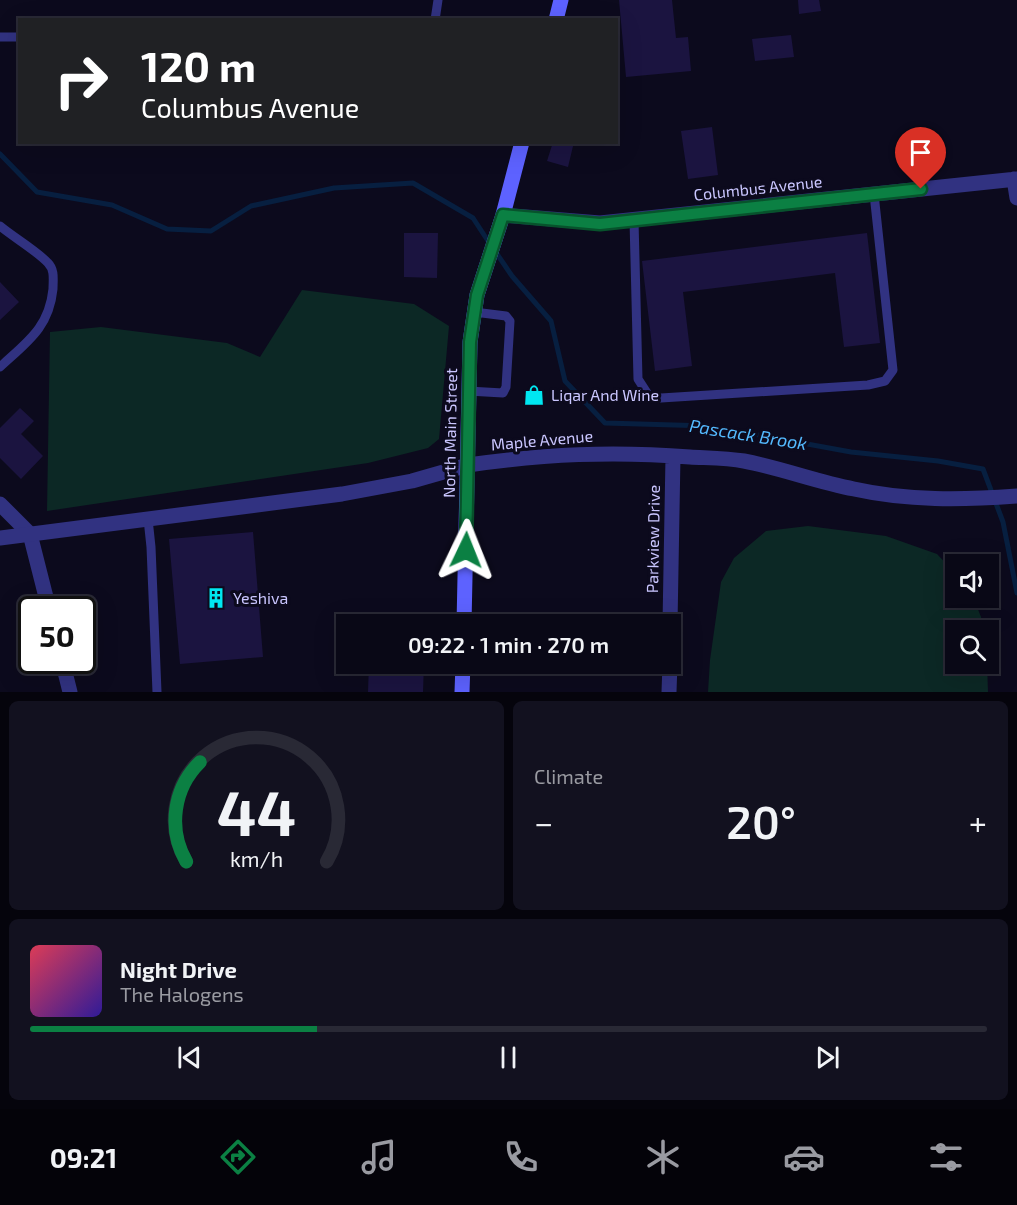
<!DOCTYPE html>
<meta charset="utf-8">
<style>
:root{--surface:#090816;--page:#12111f;--text:#f1f3f6;--muted:#999aa1;--line:#292935;--accent:#0b8043}
body{margin:0;font-family:"Exo 2",sans-serif;background:var(--page);color:var(--text);height:100vh;display:flex;flex-direction:column;font-size:22px;white-space:nowrap}
*{box-sizing:border-box;margin:0}
p{font-size:20px;color:var(--muted)}
.icon{flex:none;width:33px;height:33px;fill:none;stroke:currentColor;stroke-width:2;stroke-linecap:round;stroke-linejoin:round}
.map{position:relative;height:692px;overflow:hidden}
.side{display:flex;flex-direction:column;gap:9px;padding:9px;background:#05040c;flex:1}
.side>*{flex:none}
.hud{position:absolute;left:18px;top:18px;width:600px;height:126px;border-radius:0px;box-shadow:0 6px 24px #0002,0 0 0 2px var(--line);background:#202124;color:#fff;overflow:hidden}
.controls{position:absolute;left:945px;top:554px;display:grid;gap:12px}
.controls a{display:grid;place-items:center;width:54px;height:54px;border-radius:0px;background:var(--surface);box-shadow:0 6px 24px #0002,0 0 0 2px var(--line);font-size:30px}
.speed{position:absolute;left:18px;top:596px;display:flex;gap:12px;font-size:30px;font-weight:700;text-align:center}
.speed>*{display:grid;place-content:center;width:78px;height:78px;border-radius:50%;background:var(--surface);box-shadow:0 6px 24px #0002,0 0 0 2px var(--line);line-height:1}
.speed .limit{border:3px solid #111;border-radius:9px;background:#fff;color:#111}
.pin{position:absolute;display:grid;place-items:center;width:51px;height:51px;color:#fff;margin:-62px -26px;border-radius:50% 50% 50% 0;rotate:-45deg;box-shadow:0 0 6px #0007}
.pin .icon{rotate:45deg}
.me{position:absolute;width:66px;margin:-33px;rotate:2deg;stroke-linejoin:round;filter:drop-shadow(0 0 4px #0008)}
.turn{display:flex;align-items:center;gap:21px;height:126px;padding:0 24px;font-size:27px}
.turn .icon{width:78px;height:78px;stroke-width:2.5}
.turn b{display:block;font-size:42px;line-height:51px}
.big{font-size:45px;font-weight:600;line-height:1.1}
.side .card{flex:1;display:flex;flex-direction:column;justify-content:center;gap:9px;min-width:0;padding:0 21px;border-radius:9px;background:var(--page)}
.side .dial{align-items:center;gap:0}
.dial svg{height:156px;overflow:visible;fill:none;stroke:var(--line);stroke-width:7;stroke-linecap:round;text-anchor:middle}
.dial text{fill:var(--text);stroke:none}
.song{display:flex;align-items:center;gap:18px}
.cover{width:72px;height:72px;border-radius:9px;background:linear-gradient(135deg,hsl(350 70% 55%),hsl(250 70% 35%))}
.played{height:6px;border-radius:3px;background:linear-gradient(90deg,var(--accent) 30%,var(--line) 30%)}
.keys{display:flex;justify-content:space-around;direction:ltr}
.heat{display:flex;justify-content:space-between;align-items:center;font-size:33px;direction:ltr}
.side .tiles{flex:1;display:grid;gap:9px;grid-template-columns:1fr 1fr}
.card:last-child{grid-column:span 2}
.trip{position:absolute;left:336px;top:614px;width:345px;height:60px;border-radius:0px;background:var(--surface);box-shadow:0 6px 24px #0002,0 0 0 2px var(--line);font-weight:600;line-height:60px;text-align:center}
.tab-bar{display:flex;height:96px;justify-content:space-around;align-items:center;background:#040309;color:var(--muted)}
.tab-bar .icon{width:42px;height:42px}
.tab-bar .current{color:var(--accent)}
.tab-bar b{font-size:27px;color:var(--text)}
.map>svg:first-child{display:block}
.green{fill:#0c2825}
.lines{fill:none;stroke-linecap:round;stroke-linejoin:round}
.stream{stroke:#071f40;stroke-width:5}
.building{fill:#1b1440}
.service{stroke:#313281;stroke-width:9}
.minor{stroke:#313281;stroke-width:15}
.tertiary{stroke:#313281;stroke-width:15}
.secondary{stroke:#5d62ff;stroke-width:15}
.route-casing{stroke:#07532c;stroke-width:15}
.route{stroke:#0b8043;stroke-width:10}
.labels{text-anchor:middle;stroke-width:6;stroke-linejoin:round;paint-order:stroke}
.street-label{font-size:16px;fill:#cac6ff;stroke:#0c0a1d}
.poi-label{font-size:16px;fill:#cac6ff;stroke:#0c0a1d;text-anchor:start}
.water-label{font-size:18px;font-style:italic;fill:#54baff;stroke:#0c0a1d}
</style>
<div class="map">
<svg width="1017" height="692" viewBox="0 0 1017 692">
<rect width="100%" height="100%" fill="#0c0a1d"/>
<!-- green -->
<path class="green" d="M302,290L414,304L449,326L439,439L428,448L368,463L47,511L50,332L101,327L227,343L260,357Z
M808,526L886,536L937,554L955,573L956,597H973L981,617L983,630H956V663H987L988,692H708L710,660L721,582L734,558L766,531Z"/>
<g class="lines">
<!-- stream -->
<path class="stream" d="M0,154L37,192L112,205L167,229L211,231L251,206L334,188L413,183L473,218L490,244
M495,251L512,276L551,321L565,381L605,423L709,426L851,452L938,461L983,469L1003,522L1017,593"/>
</g>
<!-- building -->
<path class="building" d="M619,0H672L676,38L688,37L691,71L626,77Z
M798,0H819L821,11L799,14Z
M791,35L794,57L755,61L752,39Z
M712,127L718,175L688,179L681,131Z
M553,142H574L568,167L547,161Z
M404,233H438L437,278L404,277Z
M867,233L880,343L844,347L835,273L683,292L692,366L655,371L642,261Z
M0,282L19,302L0,320Z
M20,408L34,421L21,434L43,456L21,479L0,458V428Z
M253,532L263,657L180,664L169,539Z
M369,663H424L423,692H368Z"/>
<g class="lines">
<!-- service -->
<path class="service" d="M435,20L438,0
M0,37H20
M634,220L638,379L649,396L661,398L868,385L885,381L893,370L874,194
M0,226C13,237 37,251 48,263C55,270 53,280 53,289C49,328 27,342 0,367
M468,391L503,393L506,387L510,321L506,316L474,312
M148,519L151,547L157,692"/>
<!-- minor -->
<path class="minor" d="M1014,179L1017,198
M503,215L600,223L1017,179
M468,465C545,454 612,451 690,457C708,458 727,458 744,461C781,468 817,482 854,489C908,501 962,500 1017,496
M0,504L30,534L49,609
M670,624L673,456
M62,660L70,692
M669,692L670,663"/>
<!-- tertiary -->
<path class="tertiary" d="M0,538L342,494L412,481L468,465"/>
<!-- secondary -->
<path class="secondary" d="M556,20L561,0
M464,624L470,342L477,295L503,215L522,142
M462,692L463,663"/>
</g>
<g class="lines">
<!-- route casing -->
<g class="route-casing">
<path id="route" d="M466,550L470,342L477,295L503,215L600,224L921,189"/>
</g>
<!-- route -->
<use href="#route" class="route"/>
</g>
<!-- icons -->
<defs>
<g id="shop-bare" transform="scale(1.62)"><path d="M-5-2.5h2.3a2.7 3.5 0 0 1 5.4 0H5L5.5 6h-11ZM-1.5-2.5h3a1.5 2.3 0 0 0-3 0Z" fill="#00e7f1" stroke="#0c0a1d" stroke-width="2.5" paint-order="stroke"/></g>
<g id="building-bare" transform="scale(1.62)"><path d="M-4-6H4V6H1V3H-1V6H-4ZM-2.5-4.3h1.7v1.8h-1.7ZM.8-4.3h1.7v1.8H.8ZM-2.5-1h1.7V.8h-1.7ZM.8-1h1.7V.8H.8Z" fill="#00e7f1" stroke="#0c0a1d" stroke-width="2.5" paint-order="stroke"/></g>
</defs>
<g fill-rule="evenodd">
<use href="#shop-bare" x="534" y="395"/>
<use href="#building-bare" x="216" y="598"/>
</g>
<g class="labels">
<!-- street labels -->
<g class="street-label">
<text transform="translate(758 188) rotate(-6)" y="6">Columbus Avenue</text>
<text transform="translate(450 433) rotate(-89)" y="6">North Main Street</text>
<text transform="translate(542 440) rotate(-5)" y="6">Maple Avenue</text>
<text transform="translate(653 539) rotate(-89)" y="6">Parkview Drive</text>
</g>
<!-- poi labels -->
<g class="poi-label">
<text x="551" y="401">Liqar And Wine</text>
<text x="233" y="604">Yeshiva</text>
</g>
<!-- water labels -->
<g class="water-label">
<text transform="translate(748 435) rotate(9)" y="6">Pascack Brook</text>
</g>
</g>
</svg>
<div class="controls">
<a><svg class="icon" aria-label="sound" viewBox="0 0 24 24"><path d="M4 9h4l5-4v14l-5-4H4zM17 9q2 3 0 6"/></svg></a>
<a><svg class="icon" aria-label="search" viewBox="0 0 24 24"><circle cx="10" cy="10" r="6"/><path d="M15 15l6 6"/></svg></a>
</div>
<div class="speed"><div class="limit">50</div></div>
<div class="pin" style="left:921px;top:189px;background:#d93025"><svg class="icon" aria-label="arrive" viewBox="0 0 24 24"><path d="M6 21V4h12l-3 4 3 4H6"/></svg></div>
<svg class="me" style="left:466px;top:550px" viewBox="-20 -20 40 40"><path d="M0-17L14 15 0 8-14 15z" fill="#0b8043" stroke="#fff" stroke-width="4"/></svg>
<div class="trip">09:22 · 1 min · 270 m</div>
<div class="hud">
<div class="turn"><svg class="icon" aria-label="right" viewBox="0 0 24 24"><path d="M7 20v-9h11M14 6l5 5-5 5"/></svg><div><b>120 m</b>Columbus Avenue</div></div>
</div>
</div>
<section class="side">
<div class="tiles">
<div class="card dial"><svg viewBox="0 0 100 80">
<path d="M14 69A42 42 0 1 1 86 69"/>
<path d="M14 69A42 42 0 0 1 21 18" stroke="#0b8043"/>
<text x="50" y="56" font-size="32" font-weight="700">44</text>
<text x="50" y="72" font-size="11">km/h</text>
</svg></div>
<div class="card"><p>Climate</p>
<div class="heat"><a>−</a><b class="big">20°</b><a>+</a></div>
</div>
<div class="card">
<div class="song"><i class="cover"></i><div><b>Night Drive</b><p>The Halogens</p></div></div>
<div class="played"></div>
<div class="keys"><svg class="icon" aria-label="previous" viewBox="0 0 24 24"><path d="M18 5L8 12l10 7zM5 5v14"/></svg><svg class="icon" aria-label="pause" viewBox="0 0 24 24"><path d="M8 5v14M16 5v14"/></svg><svg class="icon" aria-label="next" viewBox="0 0 24 24"><path d="M6 5l10 7-10 7zM19 5v14"/></svg></div>
</div>
</div>
</section>
<nav class="tab-bar">
<b>09:21</b>
<svg class="icon current" aria-label="directions" viewBox="0 0 24 24"><path d="M12 3l9 9-9 9-9-9zM9 14v-3h6M13 9l2 2-2 2"/></svg>
<svg class="icon" aria-label="music" viewBox="0 0 24 24"><path d="M9 18V5l10-2v13"/><circle cx="6" cy="18" r="3"/><circle cx="16" cy="16" r="3"/></svg>
<svg class="icon" aria-label="phone" viewBox="0 0 24 24"><path d="M5 4h4l2 5-3 2q2 4 5 5l2-3 5 2v4C11 20 4 13 5 4z"/></svg>
<svg class="icon" aria-label="climate" viewBox="0 0 24 24"><path d="M12 3v18M4 7l16 10M4 17L20 7"/></svg>
<svg class="icon" aria-label="car" viewBox="0 0 24 24"><path d="M5 17H2v-5l4-1 3-4h7l3 4 3 1v5h-3M9 17h6M6 11h13"/><circle cx="7" cy="17" r="2"/><circle cx="17" cy="17" r="2"/></svg>
<svg class="icon" aria-label="filters" viewBox="0 0 24 24"><path d="M4 7h16M4 17h16"/><circle cx="9" cy="7" r="2"/><circle cx="15" cy="17" r="2"/></svg>
</nav>
